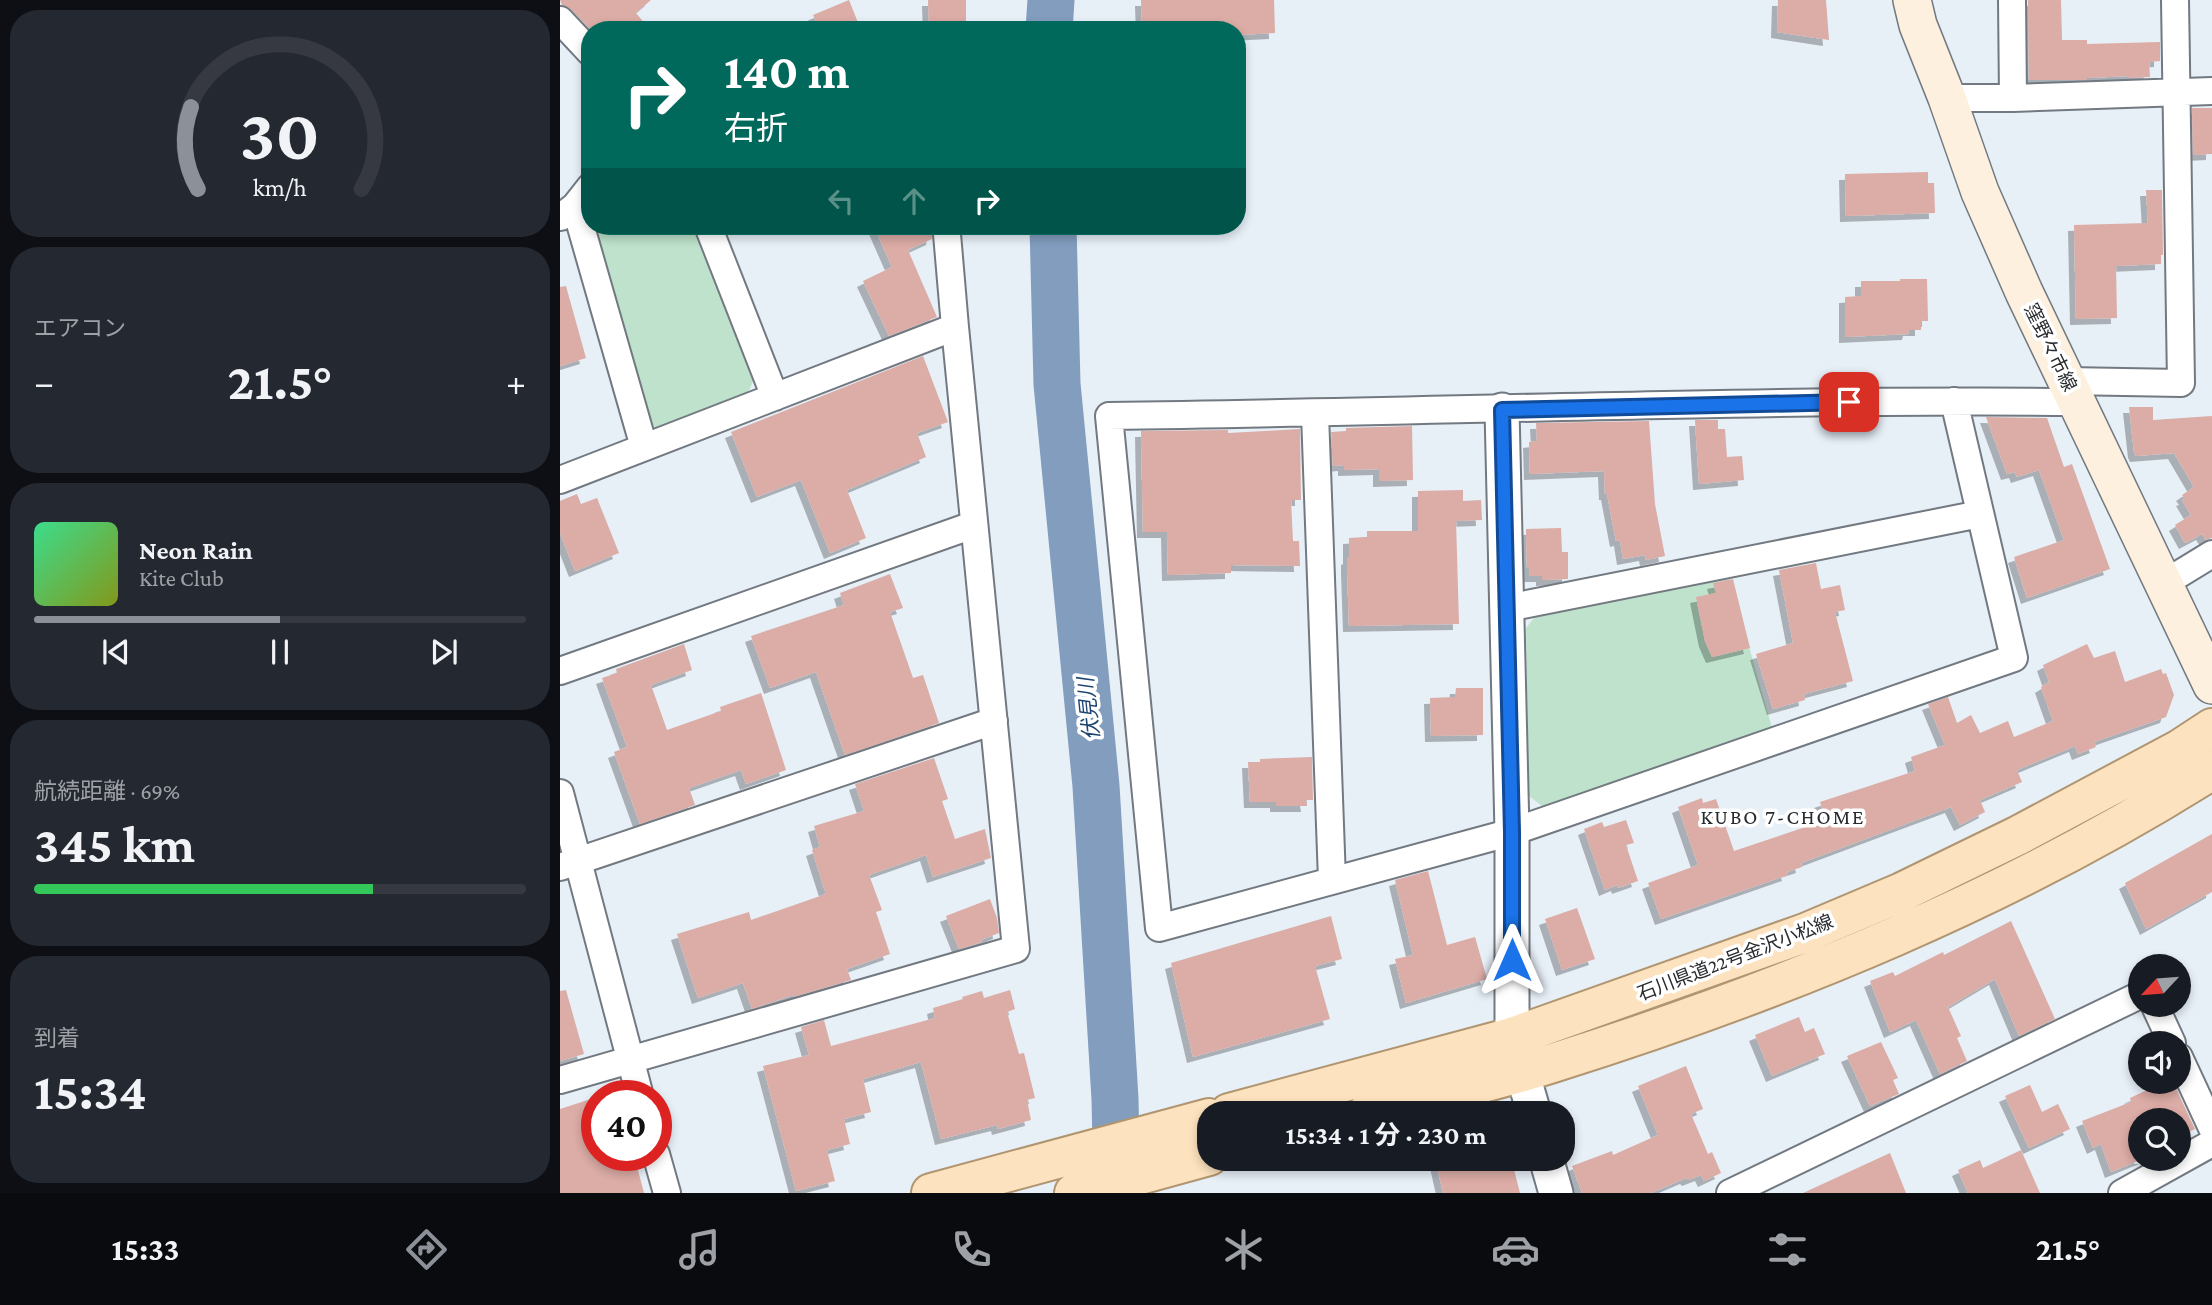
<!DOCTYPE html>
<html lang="ja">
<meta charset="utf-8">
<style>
:root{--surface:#171b24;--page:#242831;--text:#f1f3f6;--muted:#9ea1a6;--line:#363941;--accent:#8c9099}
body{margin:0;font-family:"Crimson Pro","Noto Sans JP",serif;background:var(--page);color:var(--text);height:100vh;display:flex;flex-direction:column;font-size:26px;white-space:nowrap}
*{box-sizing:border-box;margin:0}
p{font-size:23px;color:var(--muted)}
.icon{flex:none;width:38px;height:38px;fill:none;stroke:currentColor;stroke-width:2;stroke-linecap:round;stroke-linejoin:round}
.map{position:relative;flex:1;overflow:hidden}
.details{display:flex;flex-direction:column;gap:10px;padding:10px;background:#0d0f14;width:560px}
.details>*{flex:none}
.hud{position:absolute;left:21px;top:21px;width:665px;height:214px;border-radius:28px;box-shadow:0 4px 10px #0003;background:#00695c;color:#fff;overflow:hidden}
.needle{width:46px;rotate:244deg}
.tools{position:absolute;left:1568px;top:954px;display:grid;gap:14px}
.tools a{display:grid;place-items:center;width:63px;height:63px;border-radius:50%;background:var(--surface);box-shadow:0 4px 10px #0003;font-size:35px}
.speed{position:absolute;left:21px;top:1080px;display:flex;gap:14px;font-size:35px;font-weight:700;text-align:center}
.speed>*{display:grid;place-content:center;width:91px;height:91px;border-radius:50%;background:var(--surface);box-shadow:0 4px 10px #0003;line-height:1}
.speed .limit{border:10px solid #d22;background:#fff;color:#111}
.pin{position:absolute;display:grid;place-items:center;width:60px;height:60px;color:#fff;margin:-30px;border-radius:14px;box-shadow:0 4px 10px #0006}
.me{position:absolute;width:77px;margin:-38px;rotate:0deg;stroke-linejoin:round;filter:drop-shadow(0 0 5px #0008)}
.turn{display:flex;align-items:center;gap:24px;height:147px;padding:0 28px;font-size:32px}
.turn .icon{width:91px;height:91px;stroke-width:2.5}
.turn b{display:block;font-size:49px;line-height:60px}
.lanes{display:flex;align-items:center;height:66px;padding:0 28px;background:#0003;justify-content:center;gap:35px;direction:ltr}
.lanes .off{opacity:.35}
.big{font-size:52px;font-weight:700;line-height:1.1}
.details .tile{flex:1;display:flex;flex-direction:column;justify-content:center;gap:10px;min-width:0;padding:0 24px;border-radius:28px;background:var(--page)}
.details .dial{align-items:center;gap:0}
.dial svg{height:182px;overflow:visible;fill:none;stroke:var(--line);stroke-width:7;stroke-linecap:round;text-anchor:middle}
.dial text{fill:var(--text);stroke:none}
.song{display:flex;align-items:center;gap:21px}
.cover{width:84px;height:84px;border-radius:10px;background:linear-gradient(135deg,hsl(150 70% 55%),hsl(70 70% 35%))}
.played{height:7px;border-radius:4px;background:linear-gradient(90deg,var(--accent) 50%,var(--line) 50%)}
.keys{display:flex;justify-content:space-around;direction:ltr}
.heat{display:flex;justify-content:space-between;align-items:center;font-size:38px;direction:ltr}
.charge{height:10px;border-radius:5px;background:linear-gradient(90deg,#34c759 69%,var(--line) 0)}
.trip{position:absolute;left:637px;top:1101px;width:378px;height:70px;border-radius:28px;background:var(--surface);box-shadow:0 4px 10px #0003;font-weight:700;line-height:70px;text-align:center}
.tabs{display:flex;height:112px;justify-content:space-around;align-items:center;background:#090b0e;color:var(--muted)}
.tabs .icon{width:49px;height:49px}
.tabs .current{color:var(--accent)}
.tabs b{font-size:32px;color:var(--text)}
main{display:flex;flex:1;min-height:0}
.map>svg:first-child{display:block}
.green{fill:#bee2cb}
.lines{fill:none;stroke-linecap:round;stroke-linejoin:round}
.river{stroke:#829dbe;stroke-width:47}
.building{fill:#dcaca6;filter:url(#shadow)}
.minor-casing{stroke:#727980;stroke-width:30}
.tertiary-casing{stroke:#727980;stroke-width:37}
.secondary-casing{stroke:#727980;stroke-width:40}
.primary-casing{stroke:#b09570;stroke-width:42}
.minor{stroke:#fff;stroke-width:26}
.tertiary{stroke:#fff;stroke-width:33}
.secondary{stroke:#fef0df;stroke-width:37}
.primary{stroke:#fce2be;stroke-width:38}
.route-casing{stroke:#114b97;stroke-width:18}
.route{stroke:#1a73e8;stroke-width:12}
.labels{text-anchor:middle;stroke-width:7;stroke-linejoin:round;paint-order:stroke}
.street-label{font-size:19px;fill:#282b2e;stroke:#fff}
.water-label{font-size:21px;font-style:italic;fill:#1c4470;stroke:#fff}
.neighbourhood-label{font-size:21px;letter-spacing:2px;fill:#282b2e;stroke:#fff}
</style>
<main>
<section class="details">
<div class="tile dial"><svg viewBox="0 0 100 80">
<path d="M14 69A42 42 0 1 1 86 69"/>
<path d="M14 69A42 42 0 0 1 11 33" stroke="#8c9099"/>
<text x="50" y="56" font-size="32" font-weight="700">30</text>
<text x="50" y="72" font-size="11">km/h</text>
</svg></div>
<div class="tile"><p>エアコン</p>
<div class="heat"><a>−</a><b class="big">21.5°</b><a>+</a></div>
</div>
<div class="tile">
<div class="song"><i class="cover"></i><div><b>Neon Rain</b><p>Kite Club</p></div></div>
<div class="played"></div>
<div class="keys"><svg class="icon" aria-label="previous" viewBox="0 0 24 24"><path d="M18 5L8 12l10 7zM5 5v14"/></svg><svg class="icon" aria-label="pause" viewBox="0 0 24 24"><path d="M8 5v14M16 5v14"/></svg><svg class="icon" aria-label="next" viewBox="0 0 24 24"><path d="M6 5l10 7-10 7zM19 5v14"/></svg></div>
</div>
<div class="tile"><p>航続距離 · 69%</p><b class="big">345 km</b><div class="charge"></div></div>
<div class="tile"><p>到着</p><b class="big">15:34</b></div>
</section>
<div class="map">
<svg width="1652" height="1193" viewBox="0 0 1652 1193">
<defs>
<filter id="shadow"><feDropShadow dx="-6" dy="6" stdDeviation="0" flood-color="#0004"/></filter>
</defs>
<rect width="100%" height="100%" fill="#e7eff7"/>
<!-- green -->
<path class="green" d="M34,226H132L194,379L188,393L101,430L85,421Z
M1169,576L1212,728L982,806L969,796L966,628L978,613Z"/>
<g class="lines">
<!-- river -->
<path class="river" d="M489,30L491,0
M493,226L497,384L536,786L555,1099L557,1189"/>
</g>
<!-- building -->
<path class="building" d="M0,0H91L76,13L90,30H31L11,9L2,5Z
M289,0L301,30H260L253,15Z
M368,0H406V30H369Z
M581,0H714L715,33L677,35V30H582Z
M1218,0H1266L1269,40L1217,32Z
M1468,0H1501L1502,40H1527V44L1600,42V61L1589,62L1590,77L1568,78V76L1527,78V80H1469Z
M1632,108H1652V154L1633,155Z
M1368,172V183H1374L1375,213L1286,216L1285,174Z
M1586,190H1602L1603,255H1601V264L1556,266L1557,318L1516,319L1514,225L1588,223Z
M314,226H374L372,239L348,250L377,317L329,336L303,281L332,267Z
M1340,279H1367L1368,321H1361V330H1349L1348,334L1285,337V297L1301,296V281H1340Z
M6,286L26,358L0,366V287Z
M363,356L388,422L357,433L366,457L287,490L306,538L270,553L241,480L197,497L171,432Z
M1569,407H1593V420L1652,416V538L1646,540L1642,534L1625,543L1615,525L1631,515L1622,500L1625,499L1622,495L1634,487L1614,453L1576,456L1574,452Z
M1426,417L1487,418L1504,467L1512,464L1550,569L1467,598L1454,557L1504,540L1479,470L1457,477L1455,472L1447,474Z
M1135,420H1158V429H1165L1167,457L1182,456L1184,480L1139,484Z
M1089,421L1095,504L1105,556L1086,560L1085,555L1063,559L1060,540L1056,541L1047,494H1045L1044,471L970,474L969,442L977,441L976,423Z
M852,426L853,480L819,481V469L784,470V465L773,466L771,432L786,431V428Z
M740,429L741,500H731L733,541H739L740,566L671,565V573L608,575L607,532H583L581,431L668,430V433Z
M903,490V501L921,500L922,520L896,521L899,624L789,626L787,568V559L789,558V538L807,537V531H858V491Z
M17,494L21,504L37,498L59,553L15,571L0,533V501Z
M1001,528L1002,552H1008V579L982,580V576H969V568H967L966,529Z
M1256,563L1261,589L1280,585L1285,610L1275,612L1293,681L1244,694L1245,700L1213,709L1196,654L1233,643L1219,570Z
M330,574L343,608L330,612L353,678L363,675L379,723L285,755L256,672L210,688L191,636L284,605L280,593Z
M1173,579L1190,648L1152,657L1145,641L1136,597L1156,593L1153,583Z
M124,644L132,670L91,685L107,730L161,711L160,707L201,693L226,770L186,784L181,770L129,788L135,805L80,824L54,752L67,747L42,678L57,673L56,669Z
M1527,644L1534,658L1555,651L1565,682L1601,669L1603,674L1606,673L1614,695L1606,717L1534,742L1536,747L1518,754L1515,746L1457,770L1462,782L1420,800L1425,812L1400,825L1391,807L1241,863L1242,867L1227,872L1228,875L1101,919L1088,883L1138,865L1118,807L1142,798L1143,803L1156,799L1174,851L1266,820L1260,802L1355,771L1351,757L1385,745L1368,704L1388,697L1397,723L1411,715L1420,733L1448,721L1454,737L1493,721L1481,687L1489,682L1483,665Z
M896,688H923V735L871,736L870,698L895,697Z
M752,757L753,800H746L747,806H716V802H690L688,762H700V759Z
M374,758L388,799L382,801L395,839L425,829L431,858L373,877L366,855L309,875L322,910L316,912L330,954L287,969L291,980L233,997V995L192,1009L183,983L138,998L117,934L189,912L191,920L266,894L252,850L260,847L254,826L304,811L295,784Z
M1066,820L1074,843L1066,845L1078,881L1058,888L1057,885L1045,890L1024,829L1042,822L1044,827Z
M1652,834V892L1586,929L1565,883Z
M868,871L887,945L915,937L927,979L846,1003L835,959L853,955L835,880Z
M430,899L437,918L439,933L421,940L422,942L399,949L386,916Z
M1017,908L1035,959L1002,970L985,919Z
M771,916L782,959L755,966L770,1019L633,1057L611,963Z
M1451,921L1495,1019L1459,1036L1435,979L1388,1007L1401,1036L1397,1038L1407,1061L1380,1074L1356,1020L1330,1032L1310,981L1333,972L1335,976L1383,952L1384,955Z
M6,990L24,1054L0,1061V991Z
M450,990L455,1009L447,1012L459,1054L464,1053L475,1098L467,1100L471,1120L438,1129L437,1125L381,1139L361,1062L303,1079L311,1112L284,1119L290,1144L267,1150L275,1181L236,1191L203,1066L249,1055L241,1027L264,1020L271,1046L375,1018L373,1008L403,999L402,997L422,991L424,998Z
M1239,1017L1245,1032L1254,1028L1265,1054L1212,1076L1195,1035Z
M1321,1042L1338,1078L1333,1080L1339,1094L1310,1106L1287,1056Z
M1126,1066L1143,1109L1131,1114L1148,1154L1152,1152L1161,1173L1144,1181L1141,1175L1128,1180L1126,1178L1091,1193H1022L1012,1166L1052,1151L1053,1155L1098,1135L1078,1086Z
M1604,1082H1613L1635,1129L1619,1137V1120H1580V1158H1585L1551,1172L1541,1144L1533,1148L1522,1121L1571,1102L1570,1098Z
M1470,1085L1482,1112L1498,1104L1510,1129L1469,1148L1445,1096Z
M37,1097V1155H74L84,1193H0V1109Z
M1461,1150L1480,1193H1408L1398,1170L1420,1160L1423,1168Z
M1330,1153L1346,1193H1243Z
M875,1158H951L960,1193H883Z"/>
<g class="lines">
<!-- minor casing -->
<g class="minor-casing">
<path id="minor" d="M1452,0L1453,98
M0,20L30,52
M1387,98H1453L1652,91
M15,206L84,447
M1,217L15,206L30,187
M148,226L215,397
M1507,381L1621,383L1615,0
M1394,401L1454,658L952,832L599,928L549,416C872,412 1194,399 1517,402
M755,414L772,880
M0,480L395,327L387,234
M1603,584L1652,554
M947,608L1420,514
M0,671L413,525
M0,793L80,1096
M0,867L434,721
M1594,1004L1612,1043
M1619,1057L1652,1128
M0,1080L456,949L395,327
M96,1154L107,1193
M1170,1193L1580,995
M1562,1193L1652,1143"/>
</g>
<!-- tertiary casing -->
<g class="tertiary-casing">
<path id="tertiary" d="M942,410L952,832V1037L974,1113
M986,1158L996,1193"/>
</g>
<!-- secondary casing -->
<g class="secondary-casing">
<path id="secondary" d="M1352,0L1358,25L1387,98L1420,192L1464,292L1652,685"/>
</g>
<!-- primary casing -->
<g class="primary-casing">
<path id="primary" d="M669,1113L952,1037L1245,933L1342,892L1457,836L1620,749L1652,728
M807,1113C870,1096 934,1082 996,1062C1224,990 1450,898 1652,770
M371,1193L649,1118
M514,1193L649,1156"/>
</g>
<!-- minor -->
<use href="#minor" class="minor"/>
<!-- tertiary -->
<use href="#tertiary" class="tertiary"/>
<!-- secondary -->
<use href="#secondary" class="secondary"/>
<!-- primary -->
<use href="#primary" class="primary"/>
</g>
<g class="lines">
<!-- route casing -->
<g class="route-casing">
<path id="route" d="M952,960V832L942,410L1289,402"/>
</g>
<!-- route -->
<use href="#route" class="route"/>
</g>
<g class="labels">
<!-- street labels -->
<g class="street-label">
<text transform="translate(1491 347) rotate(64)" y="7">窪野々市線</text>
<text transform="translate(1175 957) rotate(-21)" y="7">石川県道22号金沢小松線</text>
</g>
<!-- water labels -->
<g class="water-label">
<text transform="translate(529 709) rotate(-96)" y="7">伏見川</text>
</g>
<!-- neighbourhood labels -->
<g class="neighbourhood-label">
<text x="1223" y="824">KUBO 7-CHOME</text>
</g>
</g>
</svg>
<div class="tools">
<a><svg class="needle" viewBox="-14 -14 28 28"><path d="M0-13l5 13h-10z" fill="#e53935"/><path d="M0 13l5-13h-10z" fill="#9ea1a6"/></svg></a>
<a><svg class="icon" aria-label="sound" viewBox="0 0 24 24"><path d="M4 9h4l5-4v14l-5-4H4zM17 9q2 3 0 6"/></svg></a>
<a><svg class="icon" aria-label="search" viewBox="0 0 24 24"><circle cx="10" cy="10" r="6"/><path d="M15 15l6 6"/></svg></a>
</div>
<div class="speed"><div class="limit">40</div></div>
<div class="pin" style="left:1289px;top:402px;background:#d93025"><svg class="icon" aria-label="arrive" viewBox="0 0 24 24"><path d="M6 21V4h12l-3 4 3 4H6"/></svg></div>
<svg class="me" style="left:952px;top:960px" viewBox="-20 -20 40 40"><path d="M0-17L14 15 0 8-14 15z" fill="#1a73e8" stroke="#fff" stroke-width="4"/></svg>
<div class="trip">15:34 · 1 分 · 230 m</div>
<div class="hud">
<div class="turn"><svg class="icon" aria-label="right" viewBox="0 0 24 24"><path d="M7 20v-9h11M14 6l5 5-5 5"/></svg><div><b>140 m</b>右折</div></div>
<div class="lanes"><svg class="icon off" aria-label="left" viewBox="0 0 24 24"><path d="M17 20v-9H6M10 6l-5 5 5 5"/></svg><svg class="icon off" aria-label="ahead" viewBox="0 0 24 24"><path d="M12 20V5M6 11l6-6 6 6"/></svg><svg class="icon" aria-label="right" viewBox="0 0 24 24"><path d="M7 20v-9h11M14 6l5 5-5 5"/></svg></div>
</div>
</div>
</main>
<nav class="tabs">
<b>15:33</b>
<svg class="icon current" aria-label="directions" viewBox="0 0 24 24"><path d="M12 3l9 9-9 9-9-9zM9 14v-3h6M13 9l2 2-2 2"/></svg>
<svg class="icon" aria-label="music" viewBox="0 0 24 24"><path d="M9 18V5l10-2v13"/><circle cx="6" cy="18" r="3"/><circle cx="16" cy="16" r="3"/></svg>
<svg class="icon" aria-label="phone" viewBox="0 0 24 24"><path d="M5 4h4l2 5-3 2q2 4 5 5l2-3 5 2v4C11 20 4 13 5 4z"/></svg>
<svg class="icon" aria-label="climate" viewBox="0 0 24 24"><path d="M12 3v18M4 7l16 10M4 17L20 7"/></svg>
<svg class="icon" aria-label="car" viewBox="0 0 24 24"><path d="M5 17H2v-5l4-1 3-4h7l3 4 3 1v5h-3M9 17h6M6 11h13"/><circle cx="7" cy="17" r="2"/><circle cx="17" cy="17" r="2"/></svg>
<svg class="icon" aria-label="filters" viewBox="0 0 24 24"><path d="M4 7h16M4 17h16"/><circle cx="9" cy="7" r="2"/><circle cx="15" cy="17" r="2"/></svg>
<b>21.5°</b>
</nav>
